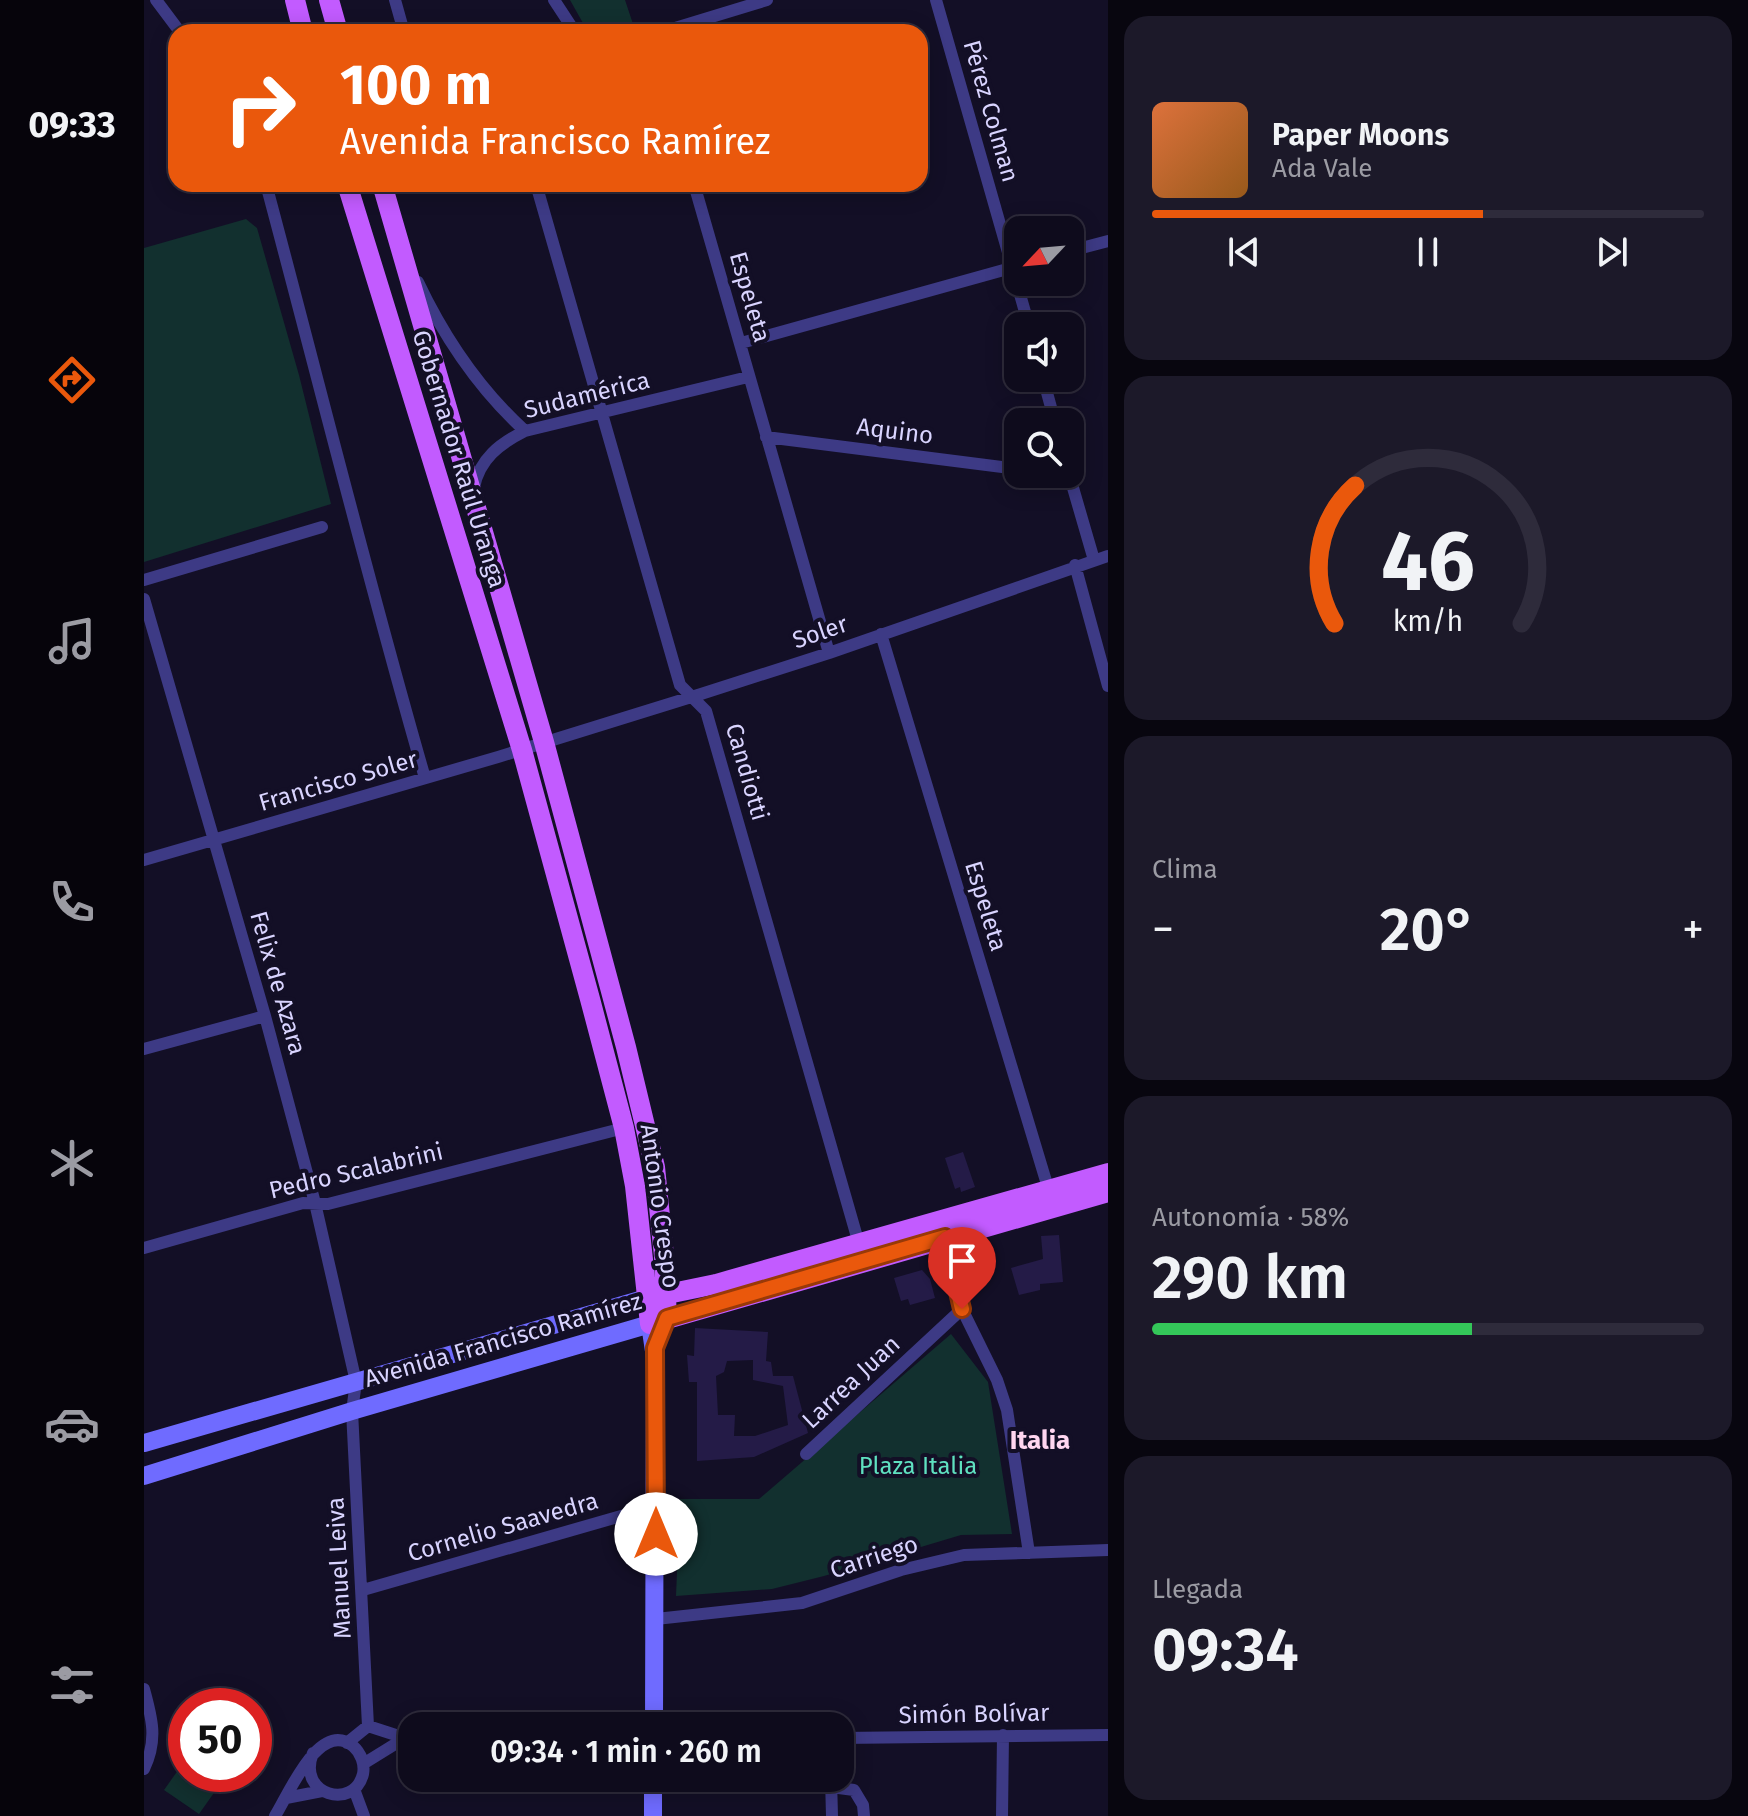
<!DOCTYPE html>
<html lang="es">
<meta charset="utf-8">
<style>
:root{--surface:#0e0b1c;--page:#1c1929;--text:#f1f3f6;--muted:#9b9ba3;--line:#2e2b3b;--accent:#ea580c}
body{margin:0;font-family:"Fira Sans",sans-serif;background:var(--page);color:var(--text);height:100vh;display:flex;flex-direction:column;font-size:30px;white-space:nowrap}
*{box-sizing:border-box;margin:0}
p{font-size:26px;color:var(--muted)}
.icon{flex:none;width:44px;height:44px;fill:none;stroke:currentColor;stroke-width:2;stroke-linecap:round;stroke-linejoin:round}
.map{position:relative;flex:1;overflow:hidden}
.drawer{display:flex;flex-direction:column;gap:16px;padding:16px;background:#08060f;width:640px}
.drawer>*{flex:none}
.hud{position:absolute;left:24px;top:24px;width:760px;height:168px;border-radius:24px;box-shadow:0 4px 20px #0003,0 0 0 2px var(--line);background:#ea580c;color:#fff;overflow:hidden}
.needle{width:52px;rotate:244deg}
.controls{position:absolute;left:860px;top:216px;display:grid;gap:16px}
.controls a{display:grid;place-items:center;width:80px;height:80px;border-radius:16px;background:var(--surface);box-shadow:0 4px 20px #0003,0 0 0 2px var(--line);font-size:40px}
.speed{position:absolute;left:24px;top:1688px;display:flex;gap:16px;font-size:40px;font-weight:700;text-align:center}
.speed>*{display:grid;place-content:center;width:104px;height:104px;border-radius:50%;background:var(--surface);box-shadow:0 4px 20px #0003,0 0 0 2px var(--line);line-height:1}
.speed .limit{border:12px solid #d22;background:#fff;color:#111}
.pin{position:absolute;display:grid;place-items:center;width:68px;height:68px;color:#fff;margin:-82px -34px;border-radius:50% 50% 50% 0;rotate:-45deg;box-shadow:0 0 8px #0007}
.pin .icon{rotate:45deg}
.me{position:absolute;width:88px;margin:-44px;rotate:0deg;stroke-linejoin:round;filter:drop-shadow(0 0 6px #0008)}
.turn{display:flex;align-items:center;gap:28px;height:168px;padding:0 40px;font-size:36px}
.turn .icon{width:104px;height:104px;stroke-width:2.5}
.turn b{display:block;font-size:56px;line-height:68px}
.big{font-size:60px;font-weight:600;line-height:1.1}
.drawer .widget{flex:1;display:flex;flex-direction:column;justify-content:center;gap:12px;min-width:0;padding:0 28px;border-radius:24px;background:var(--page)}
.drawer .dial{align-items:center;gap:0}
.dial svg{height:208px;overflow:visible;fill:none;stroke:var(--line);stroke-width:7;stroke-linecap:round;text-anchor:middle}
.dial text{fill:var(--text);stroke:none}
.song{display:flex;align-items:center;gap:24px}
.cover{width:96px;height:96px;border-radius:12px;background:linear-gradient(135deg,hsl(20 70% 55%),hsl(30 70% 35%))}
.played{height:8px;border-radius:4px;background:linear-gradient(90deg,var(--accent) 60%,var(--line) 60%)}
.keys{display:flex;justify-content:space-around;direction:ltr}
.heat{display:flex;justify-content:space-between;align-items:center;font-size:44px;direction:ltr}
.charge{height:12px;border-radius:6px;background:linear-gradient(90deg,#34c759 58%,var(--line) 0)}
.trip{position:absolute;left:254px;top:1712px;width:456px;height:80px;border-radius:24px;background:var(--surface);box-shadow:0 4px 20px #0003,0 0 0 2px var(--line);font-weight:600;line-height:80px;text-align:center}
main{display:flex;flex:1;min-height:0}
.menu{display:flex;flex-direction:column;width:144px;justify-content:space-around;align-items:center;background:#06040b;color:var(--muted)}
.menu .icon{width:56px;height:56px}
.menu .active{color:var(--accent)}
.menu b{font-size:36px;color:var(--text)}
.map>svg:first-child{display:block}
.green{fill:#12302f}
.building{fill:#241b47;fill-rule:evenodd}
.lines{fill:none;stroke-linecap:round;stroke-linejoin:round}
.street{stroke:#3d3a85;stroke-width:12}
.secondary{stroke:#6f6bff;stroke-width:18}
.primary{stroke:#c25bff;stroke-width:20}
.route-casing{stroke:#983908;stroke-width:20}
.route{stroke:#ea580c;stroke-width:14}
.labels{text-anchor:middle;stroke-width:8;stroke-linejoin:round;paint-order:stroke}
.street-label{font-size:24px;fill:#d9d4ff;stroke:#130f26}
.park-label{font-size:24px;fill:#5fe0c0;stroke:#130f26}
.neighbourhood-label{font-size:26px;font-weight:bold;fill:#ffd6f0;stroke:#130f26}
</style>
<main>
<nav class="menu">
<b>09:33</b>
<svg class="icon active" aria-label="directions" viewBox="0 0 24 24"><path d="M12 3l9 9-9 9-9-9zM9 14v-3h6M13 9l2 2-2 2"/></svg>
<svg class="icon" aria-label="music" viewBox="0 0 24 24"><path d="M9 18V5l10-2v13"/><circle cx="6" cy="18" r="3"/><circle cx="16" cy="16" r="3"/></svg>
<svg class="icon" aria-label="phone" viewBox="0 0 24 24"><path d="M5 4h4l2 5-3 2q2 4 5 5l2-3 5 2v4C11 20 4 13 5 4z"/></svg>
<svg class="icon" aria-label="climate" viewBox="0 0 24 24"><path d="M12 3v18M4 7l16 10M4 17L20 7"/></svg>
<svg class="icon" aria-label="car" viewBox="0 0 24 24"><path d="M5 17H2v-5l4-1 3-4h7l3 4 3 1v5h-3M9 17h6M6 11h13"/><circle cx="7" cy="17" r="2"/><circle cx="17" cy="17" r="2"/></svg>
<svg class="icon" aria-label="filters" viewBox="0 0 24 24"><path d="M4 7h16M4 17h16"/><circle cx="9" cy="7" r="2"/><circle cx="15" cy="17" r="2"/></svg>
</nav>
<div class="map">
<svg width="964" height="1816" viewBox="0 0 964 1816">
<rect width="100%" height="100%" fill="#130f26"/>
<!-- green -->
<path class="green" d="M426,0H481L490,27L473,32H444Z
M102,219L113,228L155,375L187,504L0,562V248Z
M807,1334L844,1382L868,1534L817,1535L680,1576L628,1589L532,1596L536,1499H615Z
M37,1766L42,1769V1774H49L72,1790L55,1814L20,1790Z"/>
<!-- building -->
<path class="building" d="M819,1152L831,1187L817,1192L816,1187L811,1189L801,1158Z
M915,1235L919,1282L896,1284V1290L875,1295L867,1268L899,1259L897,1236Z
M778,1270L786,1279L791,1298L766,1305L764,1299L757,1301L750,1278Z
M551,1328L624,1332L622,1361L627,1362L629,1376H649L664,1433L610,1457L553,1461V1382H545L543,1355L550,1356ZM609,1360V1380L639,1386L644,1425L611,1436H590L591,1415H574L572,1376L580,1372L583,1361Z"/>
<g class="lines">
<!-- street -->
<path class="street" d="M12,0L36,32
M251,0L260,32
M410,0L431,32
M792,0L885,326
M518,32L623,0
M122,184C175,382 224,581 281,778
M392,184L536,685L562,711L715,1244
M550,184L685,653
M926,251L964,241
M274,282C301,339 335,389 381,431
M597,343L874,266
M899,378L911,422
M622,437L874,469
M925,474L950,560
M330,487C336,459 355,444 381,431L604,377
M931,565L964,686
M0,580L178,527
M0,599L121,1016L171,1203L212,1382L208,1411L224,1726L203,1743
M737,634L905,1191
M0,860L354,757L557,694L685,653L964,556
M0,1049L121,1016
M801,1237L818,1309L853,1380L863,1410L885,1553
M0,1248L159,1203L184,1204L480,1128
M662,1454L818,1309
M219,1590L512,1506
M512,1619L658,1603L757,1570L820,1555L964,1550
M0,1689C8,1718 14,1740 0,1769
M224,1726L261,1738
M696,1738L964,1735
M219,1764L261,1738H268
M687,1778L688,1816
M687,1787L710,1790L719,1805L720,1816
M210,1789L220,1816
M142,1798L178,1791
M131,1816C145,1794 175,1719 209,1746C217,1753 221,1764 219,1774C210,1811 152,1795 169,1753
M858,1816L859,1735"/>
<!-- secondary -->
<path class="secondary" d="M0,1443L503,1298
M0,1476L208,1411L506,1324L511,1358L510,1726
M509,1816V1778"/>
<!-- primary -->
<path class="primary" d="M151,0L159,32
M185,0L194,32
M203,184L378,750L446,999L480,1128L491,1186L506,1324L964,1192
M238,184L400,742L482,1047L511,1167L520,1256L523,1318
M509,1297L572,1284L964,1173"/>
</g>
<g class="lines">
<!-- route casing -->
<g class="route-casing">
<path id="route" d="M512,1534L511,1348L523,1318L801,1237L818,1309"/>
</g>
<!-- route -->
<use href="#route" class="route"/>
</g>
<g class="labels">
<!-- street labels -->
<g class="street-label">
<text transform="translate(847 111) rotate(74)" y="8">Pérez Colman</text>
<text transform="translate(606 297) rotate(74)" y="8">Espeleta</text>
<text transform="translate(443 395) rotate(-14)" y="8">Sudamérica</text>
<text transform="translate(751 431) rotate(7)" y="8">Aquino</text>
<text transform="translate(315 459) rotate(73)" y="8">Gobernador Raúl Uranga</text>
<text transform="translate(676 632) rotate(-19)" y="8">Soler</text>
<text transform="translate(603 772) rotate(74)" y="8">Candiotti</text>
<text transform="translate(194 781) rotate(-16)" y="8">Francisco Soler</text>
<text transform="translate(842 906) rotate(73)" y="8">Espeleta</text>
<text transform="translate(134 983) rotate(74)" y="8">Felix de Azara</text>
<text transform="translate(212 1171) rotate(-13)" y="8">Pedro Scalabrini</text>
<text transform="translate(516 1206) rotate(82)" y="8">Antonio Crespo</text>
<text transform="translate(359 1340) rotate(-16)" y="8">Avenida Francisco Ramírez</text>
<text transform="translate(707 1382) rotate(-43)" y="8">Larrea Juan</text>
<text transform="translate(359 1527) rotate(-16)" y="8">Cornelio Saavedra</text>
<text transform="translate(730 1557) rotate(-18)" y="8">Carriego</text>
<text transform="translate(195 1568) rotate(-93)" y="8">Manuel Leiva</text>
<text transform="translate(830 1714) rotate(-1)" y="8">Simón Bolívar</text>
</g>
<!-- park labels -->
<g class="park-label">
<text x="774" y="1474">Plaza Italia</text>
</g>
<!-- neighbourhood labels -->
<g class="neighbourhood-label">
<text x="896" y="1449">Italia</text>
</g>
</g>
</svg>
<div class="controls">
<a><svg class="needle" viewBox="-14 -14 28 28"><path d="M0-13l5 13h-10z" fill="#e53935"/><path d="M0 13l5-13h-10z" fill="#9b9ba3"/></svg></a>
<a><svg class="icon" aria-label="sound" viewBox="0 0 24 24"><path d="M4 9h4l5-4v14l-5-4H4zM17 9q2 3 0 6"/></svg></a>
<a><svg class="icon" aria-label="search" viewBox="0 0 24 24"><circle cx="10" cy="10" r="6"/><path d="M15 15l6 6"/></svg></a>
</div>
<div class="speed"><div class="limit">50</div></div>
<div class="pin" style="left:818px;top:1309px;background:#d93025"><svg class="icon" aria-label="arrive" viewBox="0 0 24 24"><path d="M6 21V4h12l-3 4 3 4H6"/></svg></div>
<svg class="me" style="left:512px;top:1534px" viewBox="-20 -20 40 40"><circle r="19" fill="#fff"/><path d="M0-13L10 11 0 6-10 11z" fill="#ea580c"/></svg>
<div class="trip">09:34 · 1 min · 260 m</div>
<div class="hud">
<div class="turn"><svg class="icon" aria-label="right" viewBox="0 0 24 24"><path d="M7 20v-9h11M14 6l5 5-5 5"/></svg><div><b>100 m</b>Avenida Francisco Ramírez</div></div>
</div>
</div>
<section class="drawer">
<div class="widget">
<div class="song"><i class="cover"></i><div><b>Paper Moons</b><p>Ada Vale</p></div></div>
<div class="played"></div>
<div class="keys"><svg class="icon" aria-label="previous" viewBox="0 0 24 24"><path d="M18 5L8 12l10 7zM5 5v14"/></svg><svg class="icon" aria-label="pause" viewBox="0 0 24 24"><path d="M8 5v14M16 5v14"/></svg><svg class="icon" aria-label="next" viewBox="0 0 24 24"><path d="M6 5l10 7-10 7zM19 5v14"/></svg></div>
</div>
<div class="widget dial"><svg viewBox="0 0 100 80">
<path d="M14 69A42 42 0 1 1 86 69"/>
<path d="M14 69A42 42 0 0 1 22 16" stroke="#ea580c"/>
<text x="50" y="56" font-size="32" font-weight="700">46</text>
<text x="50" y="72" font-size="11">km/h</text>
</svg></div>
<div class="widget"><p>Clima</p>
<div class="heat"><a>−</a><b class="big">20°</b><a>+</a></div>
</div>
<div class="widget"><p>Autonomía · 58%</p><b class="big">290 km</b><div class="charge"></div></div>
<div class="widget"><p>Llegada</p><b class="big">09:34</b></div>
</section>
</main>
